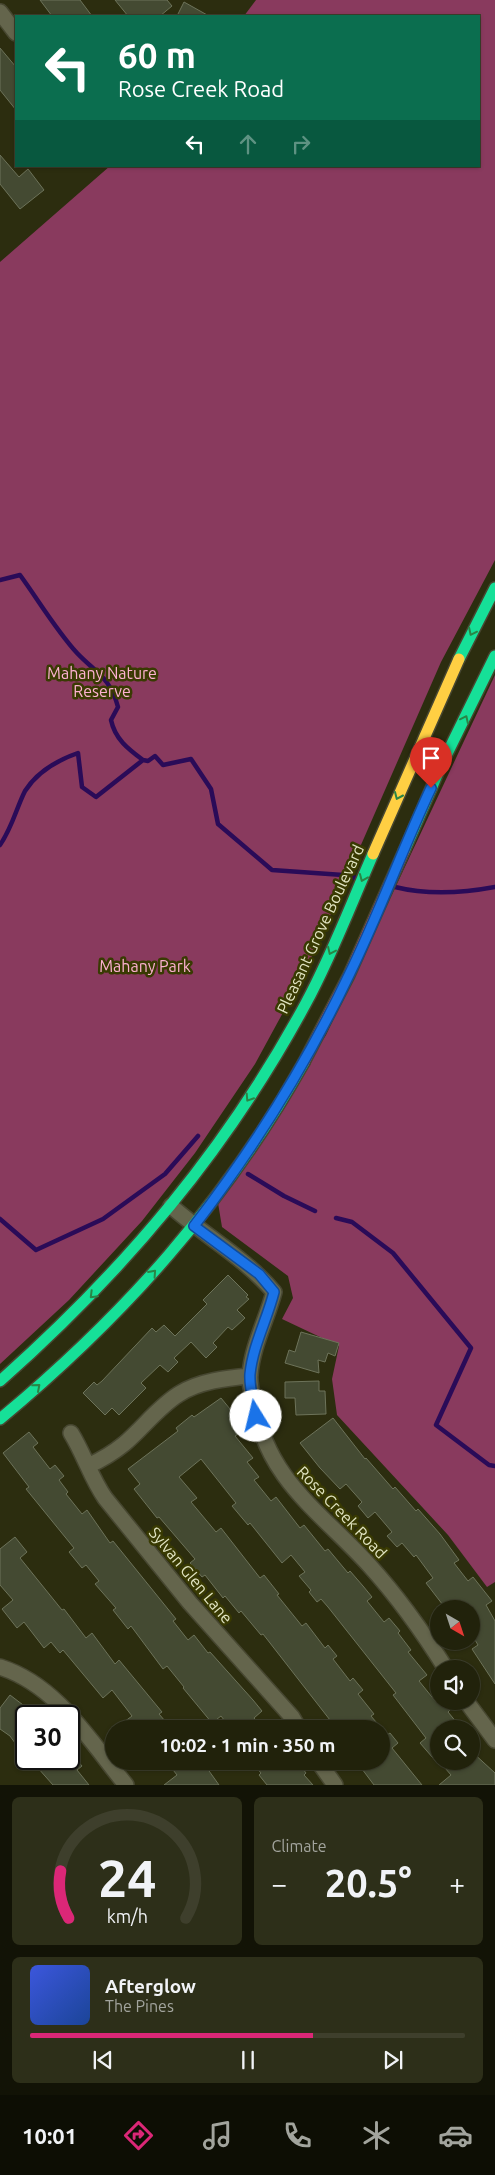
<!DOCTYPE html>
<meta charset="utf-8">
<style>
:root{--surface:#21220b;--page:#2d2f19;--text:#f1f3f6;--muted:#a2a49d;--line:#3e3f2c;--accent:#db2777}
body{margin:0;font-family:Ubuntu,sans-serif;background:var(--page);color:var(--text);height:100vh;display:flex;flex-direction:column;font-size:19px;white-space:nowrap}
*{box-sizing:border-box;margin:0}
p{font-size:16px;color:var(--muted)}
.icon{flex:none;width:28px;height:28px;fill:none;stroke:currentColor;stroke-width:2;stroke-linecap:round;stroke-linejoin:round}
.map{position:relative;height:1785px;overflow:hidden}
.drawer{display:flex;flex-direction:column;gap:12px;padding:12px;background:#121306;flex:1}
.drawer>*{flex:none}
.hud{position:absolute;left:15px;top:15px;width:465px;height:152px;border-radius:0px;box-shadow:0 1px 4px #0004,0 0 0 1px var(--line);background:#0b6e4f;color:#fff;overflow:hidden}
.needle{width:32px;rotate:141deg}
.fabs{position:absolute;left:430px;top:1600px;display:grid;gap:10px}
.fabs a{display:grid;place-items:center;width:50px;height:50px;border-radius:50%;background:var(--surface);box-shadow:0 1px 4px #0004,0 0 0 1px var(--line);font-size:25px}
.speed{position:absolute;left:15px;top:1705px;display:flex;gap:10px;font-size:25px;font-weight:700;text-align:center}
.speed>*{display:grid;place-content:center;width:65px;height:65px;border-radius:50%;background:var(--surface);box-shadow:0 1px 4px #0004,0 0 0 1px var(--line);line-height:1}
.speed .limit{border:2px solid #111;border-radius:8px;background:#fff;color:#111}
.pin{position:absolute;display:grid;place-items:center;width:42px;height:42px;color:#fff;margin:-51px -21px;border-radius:50% 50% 50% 0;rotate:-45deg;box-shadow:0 0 5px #0007}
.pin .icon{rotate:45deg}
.me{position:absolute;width:55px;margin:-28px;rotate:351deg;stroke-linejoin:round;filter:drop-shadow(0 0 4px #0008)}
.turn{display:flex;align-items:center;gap:18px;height:105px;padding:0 20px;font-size:22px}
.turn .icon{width:65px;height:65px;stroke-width:2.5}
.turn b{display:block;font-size:35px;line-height:42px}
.lanes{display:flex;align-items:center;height:48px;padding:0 20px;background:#0003;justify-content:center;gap:25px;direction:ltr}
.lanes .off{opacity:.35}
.big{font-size:38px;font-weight:600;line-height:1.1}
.drawer .card{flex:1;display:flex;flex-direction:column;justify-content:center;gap:8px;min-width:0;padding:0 18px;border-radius:8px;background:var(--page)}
.drawer .dial{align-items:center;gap:0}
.dial svg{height:130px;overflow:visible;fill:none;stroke:var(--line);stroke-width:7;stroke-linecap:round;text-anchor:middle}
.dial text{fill:var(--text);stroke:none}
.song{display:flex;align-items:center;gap:15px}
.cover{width:60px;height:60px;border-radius:8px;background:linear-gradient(135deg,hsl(230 70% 55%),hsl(220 70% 35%))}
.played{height:5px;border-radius:2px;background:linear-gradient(90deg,var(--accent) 65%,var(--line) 65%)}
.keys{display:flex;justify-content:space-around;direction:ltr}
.heat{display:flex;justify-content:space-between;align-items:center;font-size:28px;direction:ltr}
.drawer .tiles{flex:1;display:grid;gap:12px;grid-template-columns:1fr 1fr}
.card:last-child{grid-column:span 2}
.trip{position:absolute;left:105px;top:1720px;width:285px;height:50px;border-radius:25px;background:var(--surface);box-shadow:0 1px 4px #0004,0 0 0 1px var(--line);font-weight:600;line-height:50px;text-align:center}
.tabs{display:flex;height:80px;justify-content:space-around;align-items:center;background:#0d0e04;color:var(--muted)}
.tabs .icon{width:35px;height:35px}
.tabs .active{color:var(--accent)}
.tabs b{font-size:22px;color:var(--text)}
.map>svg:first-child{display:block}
.green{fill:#893a5e}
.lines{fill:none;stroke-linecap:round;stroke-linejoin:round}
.stream{stroke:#2a0b58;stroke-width:4.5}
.building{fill:#444a32;stroke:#6d735a}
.street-casing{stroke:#474731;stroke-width:18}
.fast-casing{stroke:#474731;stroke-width:14}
.slow-casing{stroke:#474731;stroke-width:14}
.jam-casing{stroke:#474731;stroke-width:14}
.street{stroke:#64654c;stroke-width:15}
.fast{stroke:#16e098;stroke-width:11}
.slow{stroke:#ffcf43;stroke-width:11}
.jam{stroke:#f24e42;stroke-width:11}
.oneway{stroke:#298546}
.route-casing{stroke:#114b97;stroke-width:12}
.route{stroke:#1a73e8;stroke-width:9}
.labels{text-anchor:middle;stroke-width:5;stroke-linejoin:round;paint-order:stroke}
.park-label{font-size:16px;fill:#feb1d2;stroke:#393a02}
.street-label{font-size:16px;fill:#e2e5c3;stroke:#393a02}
</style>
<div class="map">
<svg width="495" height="1785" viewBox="0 0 495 1785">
<rect width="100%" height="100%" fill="#2c2d0f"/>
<!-- green -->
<path class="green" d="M256,0H495V560L441,662L315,950L286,1007L255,1064L195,1153L142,1221L69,1300L0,1364V262L110,166H479V16H244Z
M495,675V1582L487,1587L448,1535L337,1415L332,1379L339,1346L282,1319L293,1298L288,1276L222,1227L218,1203L326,1035Z"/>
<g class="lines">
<!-- stream -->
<path class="stream" d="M0,580L20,575C39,601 56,630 77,653C96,673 110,677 118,707L111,720C115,739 128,749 143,760
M0,845C12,828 16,809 25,791C37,772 58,760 78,753L82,787L96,797L143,760L148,761L155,756L163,765L191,759L211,789L218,824L272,870L343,875L356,878
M395,887C427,895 463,893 495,887
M248,1174L284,1196L315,1211
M336,1218L352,1222L393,1253L471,1348L436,1425L489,1465L495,1466
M0,1219L36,1250L103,1219L165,1174L198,1136"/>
</g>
<!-- building -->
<path class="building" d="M40,0H80L92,16H52Z
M115,0H167L172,6L160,16H128Z
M184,2L209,16H177Z
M0,48L16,67V110L0,90Z
M0,155L19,177L28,169L44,190L20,209L0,184Z
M228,1275L248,1295L246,1297L249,1299L237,1310L245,1318L232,1330L228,1327L213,1343L217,1347L206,1358L191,1342L174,1358L178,1362L168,1372L160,1365L141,1383L146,1388L119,1415L112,1408L105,1415L83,1393L94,1382L97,1385L102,1381L152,1328L156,1332L164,1325L175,1336L207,1304L203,1300Z
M301,1332L339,1343L335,1356L328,1353L325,1362L318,1360L319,1373L285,1363L289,1350L295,1352Z
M319,1381V1391H325L326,1414L296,1415L295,1398H285V1382Z
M221,1398L244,1426L236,1432L238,1434L235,1436L253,1458L247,1462L259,1477L254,1480L271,1501L276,1497L300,1528L304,1525L325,1551L328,1549L348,1573L350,1571L363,1586L372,1597L367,1601L384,1622L389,1618L400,1631L398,1633L411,1650L408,1652L427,1675L419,1681L436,1702L439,1700L444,1701L450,1710L448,1712L462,1729H439V1765L420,1743L426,1738L393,1695L396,1693L328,1607L321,1599L317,1602L309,1592L311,1590L299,1576L305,1572L291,1555L282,1563L250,1523L248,1525L232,1506L236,1503L201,1459L179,1477L197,1498L191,1502L216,1532L221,1528L260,1578L264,1575L279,1594L277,1595L302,1626L306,1623L325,1648L328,1645L337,1656L333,1659L350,1681L353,1678L363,1690L358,1694L374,1714L371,1716L387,1735L390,1733L398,1743L392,1748L422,1785H374L356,1761H381V1729H337L263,1634L261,1635L241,1611L239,1613L225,1596L223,1598L205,1575L202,1577L190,1563L195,1559L159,1517L157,1518L134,1489L140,1484L128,1469L178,1431L176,1428L192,1415L194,1417Z
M333,1418L365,1459L366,1458L393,1489L395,1487L416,1511L418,1509L440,1534L459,1560L454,1563L468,1581L473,1577L492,1601L486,1605L495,1621V1684L472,1649L478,1645L471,1633V1609H464L460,1604L454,1609H446L426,1583L433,1578L416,1555L414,1557L402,1543L397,1547L387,1536L392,1532L375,1512L368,1518L358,1506L362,1502L346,1484L340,1489L320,1468L300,1443Z
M29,1432L38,1443L33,1447L50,1469L55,1465L64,1476L59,1480L68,1492L66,1494L82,1514L87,1510L110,1543L113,1541L176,1619L173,1621L188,1640L194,1635L208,1653L210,1652L253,1700L262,1711L254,1718L263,1729H231L221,1716L212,1723L183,1688L184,1687L167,1666L163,1669L131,1626L128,1629L113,1610L116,1608L95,1584L99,1581L86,1565L82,1568L69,1552L74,1548L26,1489L29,1487L3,1453Z
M15,1537L27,1552L20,1558L62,1610L64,1609L86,1638L92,1633L115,1664L119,1660L162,1712L159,1714L172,1729H130L124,1722L132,1716L112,1690L103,1698L63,1650L60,1653L51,1642L44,1648L24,1622L17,1628L2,1609L13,1600L0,1585V1549Z
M10,1695L27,1708L23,1714L26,1716V1758L10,1736L0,1729V1708Z
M471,1751L495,1773V1785H439L451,1775L445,1768L454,1761H471Z
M30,1759H76L82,1766L77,1770L89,1785H53Z
M166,1761H202L219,1785H164L177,1775Z
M251,1761H297L306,1773L304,1775L313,1785H267L259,1775L261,1773Z"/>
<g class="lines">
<!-- street casing -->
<g class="street-casing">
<path id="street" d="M0,12L16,33
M171,1206C205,1236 245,1258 274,1292C267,1319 252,1346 250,1375C249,1385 253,1396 255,1405C267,1480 322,1513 369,1565C398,1597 423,1632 446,1669
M71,1433C84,1454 91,1478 105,1498L190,1603L292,1717L299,1729
M88,1466C101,1460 113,1453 124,1444C143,1428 158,1407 179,1394C199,1381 227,1378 250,1376
M0,1667C57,1685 90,1741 126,1785
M466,1701L495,1740
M318,1761L335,1785"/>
</g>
<!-- fast casing -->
<g class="fast-casing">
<path id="fast" d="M459,659L495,588
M404,851L440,768L495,656
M0,1381C125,1270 226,1151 306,1003C332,955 351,904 373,854
M0,1419C124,1316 225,1203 304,1062"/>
</g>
<!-- slow casing -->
<g class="slow-casing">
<path id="slow" d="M373,854L459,659"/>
</g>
<!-- jam casing -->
<g class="jam-casing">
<path id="jam" d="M304,1062L349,975L404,851"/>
</g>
<!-- street -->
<use href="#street" class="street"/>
<!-- fast -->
<use href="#fast" class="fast"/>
<!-- slow -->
<use href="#slow" class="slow"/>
<!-- jam -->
<use href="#jam" class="jam"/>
</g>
<!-- one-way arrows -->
<defs><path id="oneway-chevron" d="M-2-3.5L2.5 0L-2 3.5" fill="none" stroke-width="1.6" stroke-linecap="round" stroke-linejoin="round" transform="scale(1.25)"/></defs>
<g class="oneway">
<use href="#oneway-chevron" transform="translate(472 632) rotate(116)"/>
<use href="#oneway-chevron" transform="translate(465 719) rotate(-64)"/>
<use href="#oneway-chevron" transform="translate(398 796) rotate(114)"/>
<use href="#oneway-chevron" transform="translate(363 878) rotate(113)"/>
<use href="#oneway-chevron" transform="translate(331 951) rotate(115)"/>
<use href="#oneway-chevron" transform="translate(249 1098) rotate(123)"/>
<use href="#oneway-chevron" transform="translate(153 1273) rotate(-48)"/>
<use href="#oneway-chevron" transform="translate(93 1295) rotate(135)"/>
<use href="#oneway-chevron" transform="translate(37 1387) rotate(-41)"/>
</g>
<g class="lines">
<!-- route casing -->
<g class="route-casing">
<path id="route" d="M256,1416C254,1404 249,1387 250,1374C253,1345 267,1320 274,1292L259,1274L194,1226C254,1148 306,1065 349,975C379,914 402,850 431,788"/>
</g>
<!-- route -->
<use href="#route" class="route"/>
</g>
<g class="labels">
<!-- park labels -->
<g class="park-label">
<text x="102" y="679">Mahany Nature<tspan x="102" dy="18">Reserve</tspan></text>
<text x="145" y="972">Mahany Park</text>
</g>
<!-- street labels -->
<g class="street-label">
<text transform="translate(320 929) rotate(-65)" y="6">Pleasant Grove Boulevard</text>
<text transform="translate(342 1512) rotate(46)" y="6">Rose Creek Road</text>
<text transform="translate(191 1575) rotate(50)" y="6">Sylvan Glen Lane</text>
</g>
</g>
</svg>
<div class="fabs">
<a><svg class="needle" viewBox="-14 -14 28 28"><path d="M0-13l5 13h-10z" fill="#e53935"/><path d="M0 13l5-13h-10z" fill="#a2a49d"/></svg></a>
<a><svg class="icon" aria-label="sound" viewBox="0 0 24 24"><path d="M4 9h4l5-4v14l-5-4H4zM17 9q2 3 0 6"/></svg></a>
<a><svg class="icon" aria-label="search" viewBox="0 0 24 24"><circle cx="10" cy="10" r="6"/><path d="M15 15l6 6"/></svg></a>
</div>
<div class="speed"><div class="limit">30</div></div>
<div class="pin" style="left:431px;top:788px;background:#d93025"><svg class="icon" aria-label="arrive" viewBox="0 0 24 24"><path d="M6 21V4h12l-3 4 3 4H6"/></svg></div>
<svg class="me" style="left:256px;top:1416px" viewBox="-20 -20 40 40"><circle r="19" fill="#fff"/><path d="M0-13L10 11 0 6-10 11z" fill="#1a73e8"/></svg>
<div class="trip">10:02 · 1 min · 350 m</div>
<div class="hud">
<div class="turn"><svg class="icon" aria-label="left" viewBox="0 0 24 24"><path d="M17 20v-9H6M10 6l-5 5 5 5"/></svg><div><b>60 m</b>Rose Creek Road</div></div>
<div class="lanes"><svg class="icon" aria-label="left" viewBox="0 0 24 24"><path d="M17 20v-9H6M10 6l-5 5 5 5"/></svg><svg class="icon off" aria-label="ahead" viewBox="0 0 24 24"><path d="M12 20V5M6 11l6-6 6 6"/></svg><svg class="icon off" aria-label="right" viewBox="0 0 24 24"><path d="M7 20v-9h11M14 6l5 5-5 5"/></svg></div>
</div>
</div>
<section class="drawer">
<div class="tiles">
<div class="card dial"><svg viewBox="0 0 100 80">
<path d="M14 69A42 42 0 1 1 86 69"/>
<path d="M14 69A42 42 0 0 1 9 40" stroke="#db2777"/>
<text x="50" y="56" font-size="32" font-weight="700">24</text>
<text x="50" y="72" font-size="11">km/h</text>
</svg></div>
<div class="card"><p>Climate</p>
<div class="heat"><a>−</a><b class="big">20.5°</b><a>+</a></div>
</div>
<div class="card">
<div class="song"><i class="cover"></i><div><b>Afterglow</b><p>The Pines</p></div></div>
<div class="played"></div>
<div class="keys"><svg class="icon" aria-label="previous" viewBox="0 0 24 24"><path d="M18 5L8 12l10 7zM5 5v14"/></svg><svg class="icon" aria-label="pause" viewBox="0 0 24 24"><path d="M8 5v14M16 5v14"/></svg><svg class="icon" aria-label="next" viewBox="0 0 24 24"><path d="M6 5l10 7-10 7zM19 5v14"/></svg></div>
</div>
</div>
</section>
<nav class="tabs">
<b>10:01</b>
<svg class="icon active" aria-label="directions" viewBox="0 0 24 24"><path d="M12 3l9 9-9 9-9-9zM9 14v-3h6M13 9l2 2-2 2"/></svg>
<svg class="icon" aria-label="music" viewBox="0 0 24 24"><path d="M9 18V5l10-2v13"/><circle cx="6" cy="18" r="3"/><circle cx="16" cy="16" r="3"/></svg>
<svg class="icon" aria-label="phone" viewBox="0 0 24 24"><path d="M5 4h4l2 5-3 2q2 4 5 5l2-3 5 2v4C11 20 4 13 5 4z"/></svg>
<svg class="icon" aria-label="climate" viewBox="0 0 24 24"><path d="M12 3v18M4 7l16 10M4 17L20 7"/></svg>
<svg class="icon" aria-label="car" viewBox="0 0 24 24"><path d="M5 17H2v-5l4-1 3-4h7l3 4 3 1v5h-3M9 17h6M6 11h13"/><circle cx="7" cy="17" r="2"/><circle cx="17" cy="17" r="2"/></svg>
</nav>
